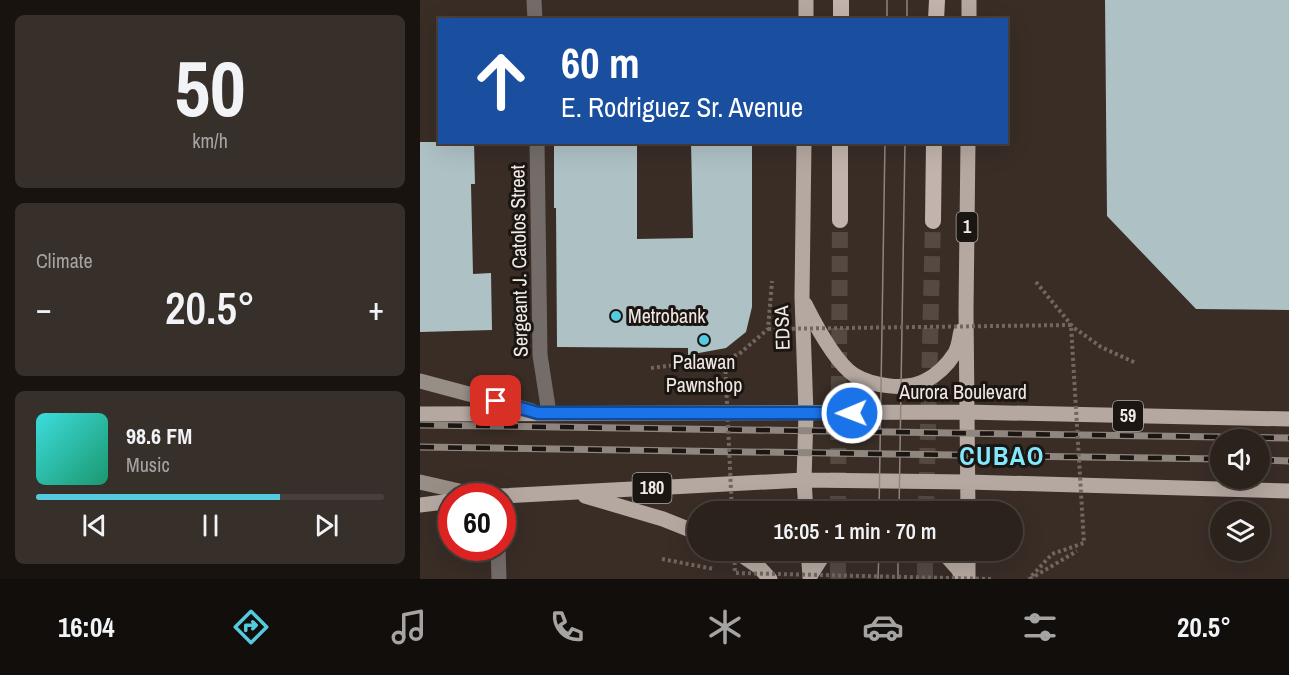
<!DOCTYPE html>
<meta charset="utf-8">
<style>
:root{--surface:#2b221c;--page:#372f29;--text:#f1f3f6;--muted:#a6a4a3;--line:#473f3b;--accent:#55cade}
body{margin:0;font-family:"Archivo Narrow",sans-serif;background:var(--page);color:var(--text);height:100vh;display:flex;flex-direction:column;font-size:22px;white-space:nowrap}
*{box-sizing:border-box;margin:0}
p{font-size:20px;color:var(--muted)}
.icon{flex:none;width:33px;height:33px;fill:none;stroke:currentColor;stroke-width:2;stroke-linecap:round;stroke-linejoin:round}
.map{position:relative;flex:1;overflow:hidden}
.details{display:flex;flex-direction:column;gap:15px;padding:15px;background:#18130f;width:420px}
.details>*{flex:none}
.hud{position:absolute;left:18px;top:18px;width:570px;height:126px;border-radius:0px;box-shadow:0 6px 24px #0002,0 0 0 2px var(--line);background:#1a4fa0;color:#fff;overflow:hidden}
.fabs{position:absolute;left:790px;top:429px;display:grid;gap:12px}
.fabs a{display:grid;place-items:center;width:60px;height:60px;border-radius:50%;background:var(--surface);box-shadow:0 6px 24px #0002,0 0 0 2px var(--line);font-size:30px}
.speed{position:absolute;left:18px;top:483px;display:flex;gap:12px;font-size:30px;font-weight:700;text-align:center}
.speed>*{display:grid;place-content:center;width:78px;height:78px;border-radius:50%;background:var(--surface);box-shadow:0 6px 24px #0002,0 0 0 2px var(--line);line-height:1}
.speed .limit{border:9px solid #d22;background:#fff;color:#111}
.pin{position:absolute;display:grid;place-items:center;width:51px;height:51px;color:#fff;margin:-26px;border-radius:12px;box-shadow:0 3px 9px #0006}
.me{position:absolute;width:66px;margin:-33px;rotate:269deg;stroke-linejoin:round;filter:drop-shadow(0 0 4px #0008)}
.turn{display:flex;align-items:center;gap:21px;height:126px;padding:0 24px;font-size:27px}
.turn .icon{width:78px;height:78px;stroke-width:2.5}
.turn b{display:block;font-size:42px;line-height:51px}
.big{font-size:45px;font-weight:600;line-height:1.1}
.details .card{flex:1;display:flex;flex-direction:column;justify-content:center;gap:9px;min-width:0;padding:0 21px;border-radius:9px;background:var(--page)}
.details .dial{align-items:center;gap:0}
.dial b{font-size:78px;line-height:1}
.song{display:flex;align-items:center;gap:18px}
.cover{width:72px;height:72px;border-radius:9px;background:linear-gradient(135deg,hsl(180 70% 55%),hsl(160 70% 35%))}
.played{height:6px;border-radius:3px;background:linear-gradient(90deg,var(--accent) 70%,var(--line) 70%)}
.keys{display:flex;justify-content:space-around;direction:ltr}
.heat{display:flex;justify-content:space-between;align-items:center;font-size:33px;direction:ltr}
.trip{position:absolute;left:267px;top:501px;width:336px;height:60px;border-radius:30px;background:var(--surface);box-shadow:0 6px 24px #0002,0 0 0 2px var(--line);font-weight:600;line-height:60px;text-align:center}
.tab-bar{display:flex;height:96px;justify-content:space-around;align-items:center;background:#110e0b;color:var(--muted)}
.tab-bar .icon{width:42px;height:42px}
.tab-bar .on{color:var(--accent)}
.tab-bar b{font-size:27px;color:var(--text)}
main{display:flex;flex:1;min-height:0}
.map>svg:first-child{display:block}
.building{fill:#aec1c5}
.lines{fill:none;stroke-linecap:round;stroke-linejoin:round}
.trunk-tunnel{stroke:#554942;stroke-width:16;stroke-dasharray:16 8;stroke-linecap:butt}
.path{stroke:#716660;stroke-width:4;stroke-dasharray:3 3;stroke-linecap:butt}
.minor{stroke:#736c69;stroke-width:15}
.secondary{stroke:#988e88;stroke-width:15}
.primary{stroke:#b5a8a1;stroke-width:15}
.trunk{stroke:#c2b4ac;stroke-width:16}
.tram{stroke:#908680;stroke-width:1.5}
.rail-casing{stroke:#908680;stroke-width:7}
.rail{stroke:#1c1613;stroke-width:4.5;stroke-dasharray:14;stroke-linecap:butt}
.path-bridge{stroke:#716660;stroke-width:4;stroke-dasharray:3 3;stroke-linecap:butt}
.route-casing{stroke:#114b97;stroke-width:15}
.route{stroke:#1a73e8;stroke-width:10}
.poi-dot{fill:#55cade;stroke:#1c1613;stroke-width:2}
.labels{text-anchor:middle;stroke-width:6;stroke-linejoin:round;paint-order:stroke}
.shield{fill:#1c1613;stroke:#b1aaa5;stroke-width:1.5}
.shield-label{font-size:18px;font-weight:bold;fill:#f1e9e4}
.street-label{font-size:20px;fill:#f1e9e4;stroke:#1c1613}
.poi-label{font-size:20px;fill:#f1e9e4;stroke:#1c1613;text-anchor:start}
.district-label{font-size:26px;font-weight:bold;letter-spacing:1.5px;fill:#82e9fd;stroke:#1c1613}
</style>
<main>
<section class="details">
<div class="card dial"><b>50</b><p>km/h</p></div>
<div class="card"><p>Climate</p>
<div class="heat"><a>−</a><b class="big">20.5°</b><a>+</a></div>
</div>
<div class="card">
<div class="song"><i class="cover"></i><div><b>98.6 FM</b><p>Music</p></div></div>
<div class="played"></div>
<div class="keys"><svg class="icon" aria-label="previous" viewBox="0 0 24 24"><path d="M18 5L8 12l10 7zM5 5v14"/></svg><svg class="icon" aria-label="pause" viewBox="0 0 24 24"><path d="M8 5v14M16 5v14"/></svg><svg class="icon" aria-label="next" viewBox="0 0 24 24"><path d="M6 5l10 7-10 7zM19 5v14"/></svg></div>
</div>
</section>
<div class="map">
<svg width="869" height="579" viewBox="0 0 869 579">
<rect width="100%" height="100%" fill="#392d26"/>
<!-- building -->
<path class="building" d="M685,0H869V310L776,309L687,216Z
M0,142H54L55,184H51L53,274L71,273L72,330L0,332Z
M134,142H217V239L273,238L271,142H332V307L326,332L306,348L268,355V348L137,347L136,208H134Z"/>
<g class="lines">
<!-- trunk-tunnel -->
<path class="trunk-tunnel" d="M418,512L420,220
M506,512L513,221
M418,579V550
M505,579V550"/>
<!-- path -->
<path class="path" d="M616,282L653,327L681,347L716,363
M231,368L305,359L319,354L348,329L352,281
M242,559L294,569
M610,579L657,551"/>
<!-- minor -->
<path class="minor" d="M114,0L115,20
M117,142L120,355L129,413
M78,548L79,579"/>
<!-- secondary -->
<path class="secondary" d="M0,381L112,411
M0,482L61,496"/>
<!-- primary -->
<path class="primary" d="M386,20V0
M549,20V0
M384,142L382,297L386,414L384,480L386,512
M548,142L546,311L548,512
M385,304C395,324 415,362 434,375C452,386 486,391 505,381C517,375 528,364 535,353C539,346 539,339 541,331
M0,414L546,412L869,419
M81,496L384,480L548,482L869,491
M165,496L243,519L278,533
M0,505L32,501
M314,550L339,567L350,579
M388,550L390,577
M521,550L538,569L543,579
M390,576L402,557L410,550
M548,579V550"/>
<!-- trunk -->
<path class="trunk" d="M421,20V0
M516,20L517,0
M420,220V142
M513,221L514,142"/>
<!-- tram -->
<path class="tram" d="M467,20V0
M487,20V0
M459,512L465,142
M479,512L485,142
M458,579L459,550
M478,579V550"/>
<!-- rail casing -->
<g class="rail-casing">
<path id="rail" d="M0,425L869,438
M0,447L801,459
M840,460L869,461"/>
</g>
<!-- rail -->
<use href="#rail" class="rail"/>
<!-- path-bridge -->
<path class="path-bridge" d="M348,329L651,325L664,543L632,554L609,579
M305,359L312,512
M314,550L315,573L572,579"/>
</g>
<g class="lines">
<!-- route casing -->
<g class="route-casing">
<path id="route" d="M76,401L118,413H432"/>
</g>
<!-- route -->
<use href="#route" class="route"/>
</g>
<!-- markers -->
<g class="poi-dot">
<circle cx="196" cy="316" r="6"/>
<circle cx="284" cy="340" r="6"/>
</g>
<g class="labels">
<!-- shield labels -->
<g class="shield">
<rect x="536.5" y="212" width="21" height="30" rx="4.5"/>
<rect x="693" y="401" width="30" height="30" rx="4.5"/>
<rect x="212.5" y="473" width="39" height="30" rx="4.5"/>
</g>
<g class="shield-label">
<text x="547" y="233">1</text>
<text x="708" y="422">59</text>
<text x="232" y="494">180</text>
</g>
<!-- street labels -->
<g class="street-label">
<text transform="translate(99 261) rotate(-91)" y="7">Sergeant J. Catolos Street</text>
<text transform="translate(362 328) rotate(-92)" y="7">EDSA</text>
<text x="543" y="399">Aurora Boulevard</text>
</g>
<!-- poi labels -->
<g class="poi-label">
<text x="208" y="323">Metrobank</text>
<text x="284" y="369" text-anchor="middle">Palawan<tspan x="284" dy="23">Pawnshop</tspan></text>
</g>
<!-- district labels -->
<g class="district-label">
<text x="582" y="465">CUBAO</text>
</g>
</g>
</svg>
<div class="fabs">
<a><svg class="icon" aria-label="sound" viewBox="0 0 24 24"><path d="M4 9h4l5-4v14l-5-4H4zM17 9q2 3 0 6"/></svg></a>
<a><svg class="icon" aria-label="layers" viewBox="0 0 24 24"><path d="M12 4l9 5-9 5-9-5zM3 14l9 5 9-5"/></svg></a>
</div>
<div class="speed"><div class="limit">60</div></div>
<div class="pin" style="left:76px;top:401px;background:#d93025"><svg class="icon" aria-label="arrive" viewBox="0 0 24 24"><path d="M6 21V4h12l-3 4 3 4H6"/></svg></div>
<svg class="me" style="left:432px;top:413px" viewBox="-20 -20 40 40"><circle r="17" fill="#1a73e8" stroke="#fff" stroke-width="3"/><path d="M0-11L8 9 0 5-8 9z" fill="#fff"/></svg>
<div class="trip">16:05 · 1 min · 70 m</div>
<div class="hud">
<div class="turn"><svg class="icon" aria-label="ahead" viewBox="0 0 24 24"><path d="M12 20V5M6 11l6-6 6 6"/></svg><div><b>60 m</b>E. Rodriguez Sr. Avenue</div></div>
</div>
</div>
</main>
<nav class="tab-bar">
<b>16:04</b>
<svg class="icon on" aria-label="directions" viewBox="0 0 24 24"><path d="M12 3l9 9-9 9-9-9zM9 14v-3h6M13 9l2 2-2 2"/></svg>
<svg class="icon" aria-label="music" viewBox="0 0 24 24"><path d="M9 18V5l10-2v13"/><circle cx="6" cy="18" r="3"/><circle cx="16" cy="16" r="3"/></svg>
<svg class="icon" aria-label="phone" viewBox="0 0 24 24"><path d="M5 4h4l2 5-3 2q2 4 5 5l2-3 5 2v4C11 20 4 13 5 4z"/></svg>
<svg class="icon" aria-label="climate" viewBox="0 0 24 24"><path d="M12 3v18M4 7l16 10M4 17L20 7"/></svg>
<svg class="icon" aria-label="car" viewBox="0 0 24 24"><path d="M5 17H2v-5l4-1 3-4h7l3 4 3 1v5h-3M9 17h6M6 11h13"/><circle cx="7" cy="17" r="2"/><circle cx="17" cy="17" r="2"/></svg>
<svg class="icon" aria-label="filters" viewBox="0 0 24 24"><path d="M4 7h16M4 17h16"/><circle cx="9" cy="7" r="2"/><circle cx="15" cy="17" r="2"/></svg>
<b>20.5°</b>
</nav>
